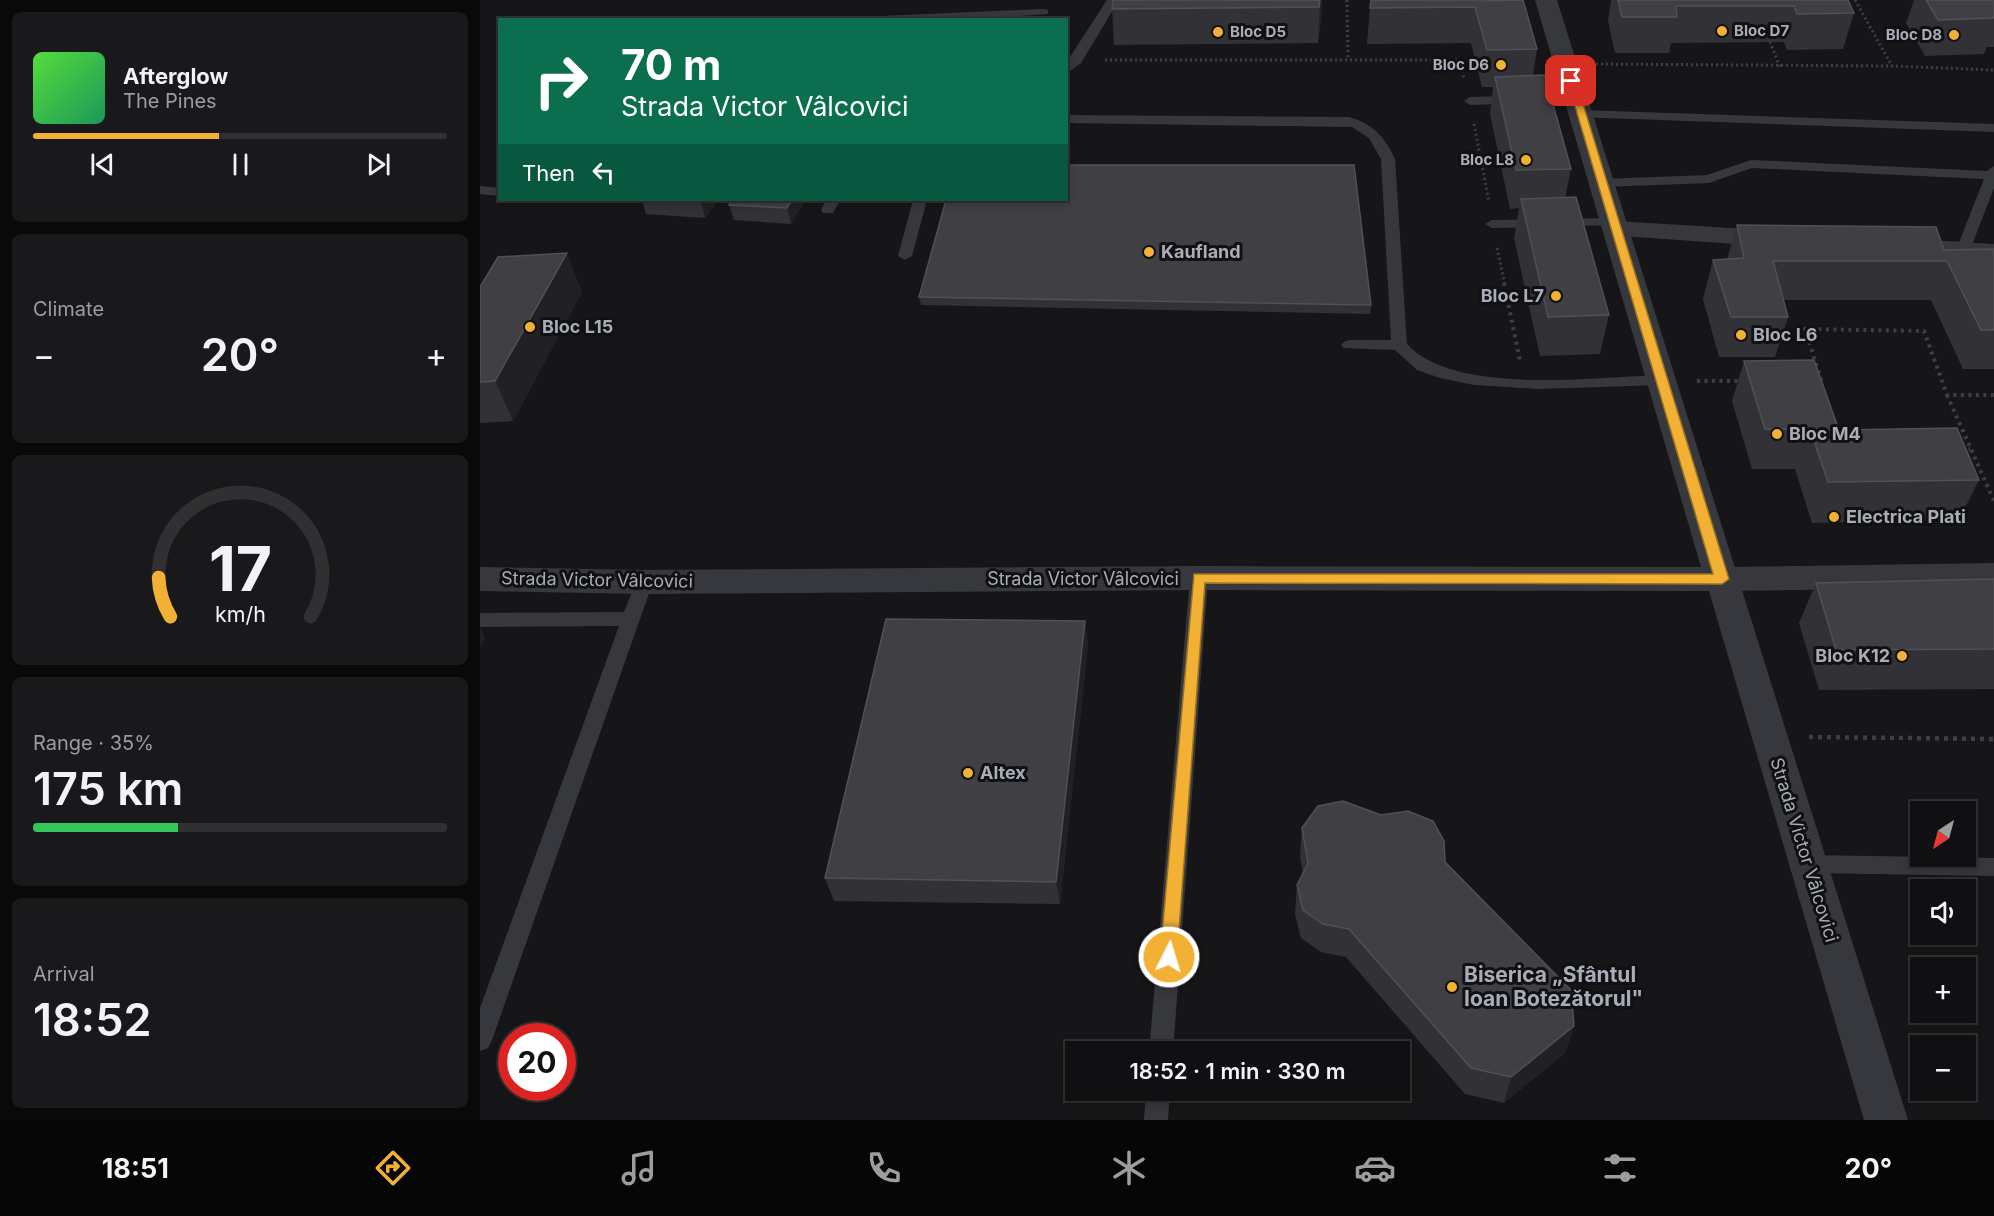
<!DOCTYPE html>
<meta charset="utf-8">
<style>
:root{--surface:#101012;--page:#19191b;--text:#f1f3f6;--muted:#9c9d9f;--line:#303032;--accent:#f2b134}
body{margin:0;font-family:Inter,sans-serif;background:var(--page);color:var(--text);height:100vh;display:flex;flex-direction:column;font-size:22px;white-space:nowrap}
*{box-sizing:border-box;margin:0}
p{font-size:20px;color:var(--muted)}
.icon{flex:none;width:33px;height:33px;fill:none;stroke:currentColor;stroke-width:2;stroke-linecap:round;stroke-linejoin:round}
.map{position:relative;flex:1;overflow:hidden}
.side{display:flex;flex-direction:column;gap:12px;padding:12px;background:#09090a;width:480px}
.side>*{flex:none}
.hud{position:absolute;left:18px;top:18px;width:570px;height:183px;border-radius:0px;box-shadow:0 3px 9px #0003,0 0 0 2px var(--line);background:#0b6e4f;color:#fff;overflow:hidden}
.needle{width:39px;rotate:216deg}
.tools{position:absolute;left:1430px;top:801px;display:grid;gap:12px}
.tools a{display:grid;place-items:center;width:66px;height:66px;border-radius:0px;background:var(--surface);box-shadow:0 3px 9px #0003,0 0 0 2px var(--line);font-size:30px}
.speed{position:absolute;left:18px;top:1023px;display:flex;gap:12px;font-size:30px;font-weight:700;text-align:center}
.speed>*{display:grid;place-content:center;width:78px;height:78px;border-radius:50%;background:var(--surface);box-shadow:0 3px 9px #0003,0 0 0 2px var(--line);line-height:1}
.speed .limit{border:9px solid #d22;background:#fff;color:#111}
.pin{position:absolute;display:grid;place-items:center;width:51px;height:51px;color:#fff;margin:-26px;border-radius:12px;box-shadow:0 3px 9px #0006}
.me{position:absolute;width:66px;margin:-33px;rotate:5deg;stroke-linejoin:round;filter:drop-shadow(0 0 4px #0008)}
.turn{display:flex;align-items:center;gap:21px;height:126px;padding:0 24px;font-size:27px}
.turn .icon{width:78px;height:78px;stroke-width:2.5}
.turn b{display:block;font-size:42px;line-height:51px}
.then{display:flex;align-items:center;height:57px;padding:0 24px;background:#0003;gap:12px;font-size:22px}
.big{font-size:45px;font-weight:600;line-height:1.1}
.side .widget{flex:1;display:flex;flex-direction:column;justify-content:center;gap:9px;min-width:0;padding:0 21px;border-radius:9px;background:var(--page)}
.side .dial{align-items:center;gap:0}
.dial svg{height:156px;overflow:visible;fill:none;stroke:var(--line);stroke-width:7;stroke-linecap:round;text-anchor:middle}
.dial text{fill:var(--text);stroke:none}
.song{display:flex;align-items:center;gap:18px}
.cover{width:72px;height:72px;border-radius:9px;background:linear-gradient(135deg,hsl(110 70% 55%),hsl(150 70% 35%))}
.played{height:6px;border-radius:3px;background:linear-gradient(90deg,var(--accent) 45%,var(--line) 45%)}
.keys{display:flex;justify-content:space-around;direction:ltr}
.heat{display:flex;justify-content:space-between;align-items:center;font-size:33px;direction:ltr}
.charge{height:9px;border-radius:4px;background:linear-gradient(90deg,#34c759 35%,var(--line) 0)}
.trip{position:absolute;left:585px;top:1041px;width:345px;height:60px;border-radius:0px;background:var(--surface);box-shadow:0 3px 9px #0003,0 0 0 2px var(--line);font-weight:600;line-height:60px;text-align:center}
.tabs{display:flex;height:96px;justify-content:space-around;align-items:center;background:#060607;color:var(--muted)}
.tabs .icon{width:42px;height:42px}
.tabs .active{color:var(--accent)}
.tabs b{font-size:27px;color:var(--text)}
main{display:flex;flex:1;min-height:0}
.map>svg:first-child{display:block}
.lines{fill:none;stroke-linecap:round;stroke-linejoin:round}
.path-far2{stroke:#3d3f44;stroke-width:3;stroke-dasharray:2 3;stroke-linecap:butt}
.path-far1{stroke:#3d3f44;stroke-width:4;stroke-dasharray:3 4.5;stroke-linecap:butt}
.path{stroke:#3d3f44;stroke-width:4.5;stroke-dasharray:4 5;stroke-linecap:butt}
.service{fill:#37383d;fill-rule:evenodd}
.minor{fill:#37383d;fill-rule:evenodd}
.tertiary{fill:#37383d;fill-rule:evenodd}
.wall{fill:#323236}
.shaded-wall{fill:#212124}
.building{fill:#3f3f44;stroke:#4f5156;stroke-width:1.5}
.route{fill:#f2b134;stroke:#9d7322;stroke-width:1.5}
.poi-dot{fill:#f2b134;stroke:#111113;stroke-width:2}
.labels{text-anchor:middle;stroke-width:6;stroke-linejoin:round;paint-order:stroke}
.far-poi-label{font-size:15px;font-weight:bold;fill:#a8adb8;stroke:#111113;text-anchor:end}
.poi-label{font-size:18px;font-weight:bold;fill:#a8adb8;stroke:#111113;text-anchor:start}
.street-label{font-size:18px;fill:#a8adb8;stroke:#111113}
.near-poi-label{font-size:21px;font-weight:bold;fill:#a8adb8;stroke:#111113;text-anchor:start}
</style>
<main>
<section class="side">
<div class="widget">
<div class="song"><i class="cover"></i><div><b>Afterglow</b><p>The Pines</p></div></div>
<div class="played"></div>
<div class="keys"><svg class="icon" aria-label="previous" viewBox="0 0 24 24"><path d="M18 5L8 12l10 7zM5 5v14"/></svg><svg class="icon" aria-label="pause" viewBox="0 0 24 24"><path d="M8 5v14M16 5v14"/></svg><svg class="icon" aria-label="next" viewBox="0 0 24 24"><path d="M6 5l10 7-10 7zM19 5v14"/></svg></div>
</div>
<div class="widget"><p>Climate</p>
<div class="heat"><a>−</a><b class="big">20°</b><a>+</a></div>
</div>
<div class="widget dial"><svg viewBox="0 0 100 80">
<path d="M14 69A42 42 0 1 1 86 69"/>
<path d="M14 69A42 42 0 0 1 8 49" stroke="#f2b134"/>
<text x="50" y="56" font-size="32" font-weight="700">17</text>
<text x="50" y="72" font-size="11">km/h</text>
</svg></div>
<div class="widget"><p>Range · 35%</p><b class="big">175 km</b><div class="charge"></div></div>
<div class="widget"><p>Arrival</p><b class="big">18:52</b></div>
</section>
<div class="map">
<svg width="1514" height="1120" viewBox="0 0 1514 1120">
<rect width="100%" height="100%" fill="#161618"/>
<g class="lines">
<!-- path-far2 -->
<path class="path-far2" d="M867,0L868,60
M1375,0L1412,66
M1288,37L1300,67
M625,60H979L984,79
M1116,64L1412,66L1514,70
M994,124L1009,202
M1017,248L1025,285"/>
<!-- path-far1 -->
<path class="path-far1" d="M1024,283L1040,361
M1217,381H1261
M1337,383H1342L1325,329L1444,331L1467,395H1514
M1467,395L1514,501
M1481,449H1490"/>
<!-- path -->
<path class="path" d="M1329,737L1514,739"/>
<!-- service -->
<path class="service" d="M627,0H639L601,63L586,74V63Z
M564,9L568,10V14L483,20H395L401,16Z
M1096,94L1100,95V101L990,105L984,101L990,97Z
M1101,110L1514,124V132L1096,117V111Z
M586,115L869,117C892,123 906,138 915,159L927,344C975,396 1114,377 1181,375L1189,380L1181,385L1059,389L994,385L960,378L937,370L915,350L864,348L861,345L864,342L869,340H911L901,159L889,138L872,127L586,123Z
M1271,160L1507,171L1514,166V188L1490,250L1483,254L1476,250L1504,179L1272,168L1229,183L1122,187L1115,183L1122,179L1227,175Z
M0,186L20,188V196L0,194Z
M346,200H360L353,213H343L341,210Z
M433,200H447L432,256L425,260L418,256Z
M1134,218L1141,222L1139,225L1012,228L1005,224L1012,220Z
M719,571L725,573L728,578L693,1052H669L710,578L713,573Z
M164,575L170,577L173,582L12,1040L8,1048L0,1051V1008L139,626L0,627V613L144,612L158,577Z
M1328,855L1514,858V876L1328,873L1320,871L1317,864L1320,857Z
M666,1090H690L688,1120H664Z"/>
<!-- minor -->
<path class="minor" d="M1136,221L1299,231L1308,233L1312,239L1308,245L1299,247L1127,235L1123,229L1127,223Z
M1419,238L1514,244V260L1410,252L1406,246L1410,240Z
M1514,563V587L1242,591L1230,588L1225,579L1230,570L1242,567Z"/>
<!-- tertiary -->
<path class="tertiary" d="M1055,0H1077L1428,1120H1384L1229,591L719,590L164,594L0,591V567L164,570L719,566L1221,567Z"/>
</g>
<!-- wall -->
<path class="wall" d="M633,0H842L841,20L838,43L634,45L632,9Z
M1131,0H1368L1374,13L1363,49L1307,50L1304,42L1191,43L1189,53H1135L1128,21Z
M1434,0H1514V47H1507L1504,54L1445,56L1426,23Z
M1001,1L1057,49L1053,75L1091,169L1085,198L1129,315L1120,354L1060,356L1034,238L1039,208L1030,209L1010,114L1013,87H1002L991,43L887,44L890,8Z
M162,200H238L225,218L166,214Z
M252,200H325L311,224L254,220L249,205Z
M1257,225L1464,250L1514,249V369H1483L1451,300H1304L1308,317L1295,357H1239L1223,299L1233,260L1247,259Z
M0,287L102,292L33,421L0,423Z
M439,297L891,305L890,314L441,305Z
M1264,361L1359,430L1499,480L1479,520L1332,523L1315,469H1272L1252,401Z
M1514,579V689L1339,690L1319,623L1336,583Z
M605,621L608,645L580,904L354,901L345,878Z
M822,828L965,862L1094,1026L1085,1053L1024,1103L985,1094L866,957L841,952L821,938L815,914L817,885L823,873L820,857Z"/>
<!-- shaded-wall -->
<path class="shaded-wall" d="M840,0H842L841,20L838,43Z
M223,200H238L225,218L221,202Z
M312,200H325L311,224L307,208Z
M87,253L102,292L33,421L15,381Z
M605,621L608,645L580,904L576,882Z
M0,628L5,637L0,648Z
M1094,1026L1085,1053L1024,1103L1031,1077Z"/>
<!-- building -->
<path class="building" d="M633,0H840L839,7L632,9Z
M891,0H1001V1L1043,0L1057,49L1007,50L995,7L890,8Z
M1138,0H1368L1374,13L1317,14L1314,6H1196L1197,17H1142Z
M1446,0H1514V18L1458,20Z
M1065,75L1091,169L1036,170L1015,77Z
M586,165H874L891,305L439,297L466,200H586Z
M1096,197L1129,315L1068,317L1041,199Z
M179,200H223L221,202Z
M252,200H312L307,208L249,205Z
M1257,225L1456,227L1464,250L1514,249V330H1501L1467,261H1293L1308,317H1251L1233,260L1264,258Z
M87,253L15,381L0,382V287L18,257Z
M1334,360L1359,430L1477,428L1499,480L1348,482L1330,429H1285L1264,361Z
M1514,579V649L1356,650L1336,583Z
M406,619L605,621L576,882L345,878Z
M863,801L901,815L928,811L953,821L964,841L965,862L1091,990L1094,1026L1031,1077L991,1068L869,929L843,924L823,910L817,885L828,863L822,828L838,806Z"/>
<!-- route -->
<path class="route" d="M1087,79L1096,81L1249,579L1242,584L725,583L697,957L695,962L689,964L683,962L680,957L714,574H1233Z"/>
<!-- markers -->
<g class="poi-dot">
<circle cx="1242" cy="31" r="6"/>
<circle cx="738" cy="32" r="6"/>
<circle cx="1474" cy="35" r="6"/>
<circle cx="1021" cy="65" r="6"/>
<circle cx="1046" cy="160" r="6"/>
<circle cx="669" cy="252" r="6"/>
<circle cx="1076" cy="296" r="6"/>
<circle cx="50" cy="327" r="6"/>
<circle cx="1261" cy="335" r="6"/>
<circle cx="1297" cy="434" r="6"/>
<circle cx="1354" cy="517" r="6"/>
<circle cx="1422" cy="656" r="6"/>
<circle cx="488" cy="773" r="6"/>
<circle cx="972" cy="987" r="6"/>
</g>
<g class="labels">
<!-- far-poi labels -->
<g class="far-poi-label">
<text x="1254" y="36" text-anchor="start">Bloc D7</text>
<text x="750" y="37" text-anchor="start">Bloc D5</text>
<text x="1462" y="40">Bloc D8</text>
<text x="1009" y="70">Bloc D6</text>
<text x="1034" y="165">Bloc L8</text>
</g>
<!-- poi labels -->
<g class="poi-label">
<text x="681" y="258">Kaufland</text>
<text x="1064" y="302" text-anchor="end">Bloc L7</text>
<text x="62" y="333">Bloc L15</text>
<text x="1273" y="341">Bloc L6</text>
<text x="1309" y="440">Bloc M4</text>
<text x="1366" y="523">Electrica Plati</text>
<text x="1410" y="662" text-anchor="end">Bloc K12</text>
<text x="500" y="779">Altex</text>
</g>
<!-- street labels -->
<g class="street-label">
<text x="603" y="585">Strada Victor Vâlcovici</text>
<text transform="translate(117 580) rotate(1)" y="6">Strada Victor Vâlcovici</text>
<text transform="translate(1324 850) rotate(73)" y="6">Strada Victor Vâlcovici</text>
</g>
<!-- near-poi labels -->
<g class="near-poi-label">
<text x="984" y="982">Biserica „Sfântul<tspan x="984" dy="24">Ioan Botezătorul"</tspan></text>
</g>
</g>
</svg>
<div class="tools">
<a><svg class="needle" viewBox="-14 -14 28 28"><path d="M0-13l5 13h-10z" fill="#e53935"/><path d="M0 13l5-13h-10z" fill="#9c9d9f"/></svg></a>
<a><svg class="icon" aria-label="sound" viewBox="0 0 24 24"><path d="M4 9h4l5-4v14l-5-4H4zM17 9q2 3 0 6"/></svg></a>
<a>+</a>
<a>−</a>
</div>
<div class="speed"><div class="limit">20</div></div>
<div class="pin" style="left:1091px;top:81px;background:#d93025"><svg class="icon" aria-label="arrive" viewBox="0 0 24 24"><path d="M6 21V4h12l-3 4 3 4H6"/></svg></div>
<svg class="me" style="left:689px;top:957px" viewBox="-20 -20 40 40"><circle r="17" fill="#f2b134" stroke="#fff" stroke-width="3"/><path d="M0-11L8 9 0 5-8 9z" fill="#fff"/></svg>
<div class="trip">18:52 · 1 min · 330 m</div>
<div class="hud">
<div class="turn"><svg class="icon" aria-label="right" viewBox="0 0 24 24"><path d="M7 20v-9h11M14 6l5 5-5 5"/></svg><div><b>70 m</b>Strada Victor Vâlcovici</div></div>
<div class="then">Then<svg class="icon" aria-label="left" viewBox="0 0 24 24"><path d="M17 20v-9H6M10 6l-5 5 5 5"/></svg></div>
</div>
</div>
</main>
<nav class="tabs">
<b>18:51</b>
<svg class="icon active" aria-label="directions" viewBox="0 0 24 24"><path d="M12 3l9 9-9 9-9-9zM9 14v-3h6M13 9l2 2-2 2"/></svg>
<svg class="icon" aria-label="music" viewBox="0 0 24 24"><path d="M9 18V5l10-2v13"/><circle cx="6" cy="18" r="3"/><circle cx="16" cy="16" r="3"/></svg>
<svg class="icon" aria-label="phone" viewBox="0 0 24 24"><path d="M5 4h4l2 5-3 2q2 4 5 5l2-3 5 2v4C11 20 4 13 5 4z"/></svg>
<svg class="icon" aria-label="climate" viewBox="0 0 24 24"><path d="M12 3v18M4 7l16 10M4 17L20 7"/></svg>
<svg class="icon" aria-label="car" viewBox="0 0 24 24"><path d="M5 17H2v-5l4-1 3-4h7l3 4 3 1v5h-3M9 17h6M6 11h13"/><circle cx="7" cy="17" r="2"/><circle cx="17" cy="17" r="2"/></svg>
<svg class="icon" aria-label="filters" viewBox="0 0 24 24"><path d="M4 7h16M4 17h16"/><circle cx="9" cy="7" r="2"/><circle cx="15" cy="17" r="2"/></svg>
<b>20°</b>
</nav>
